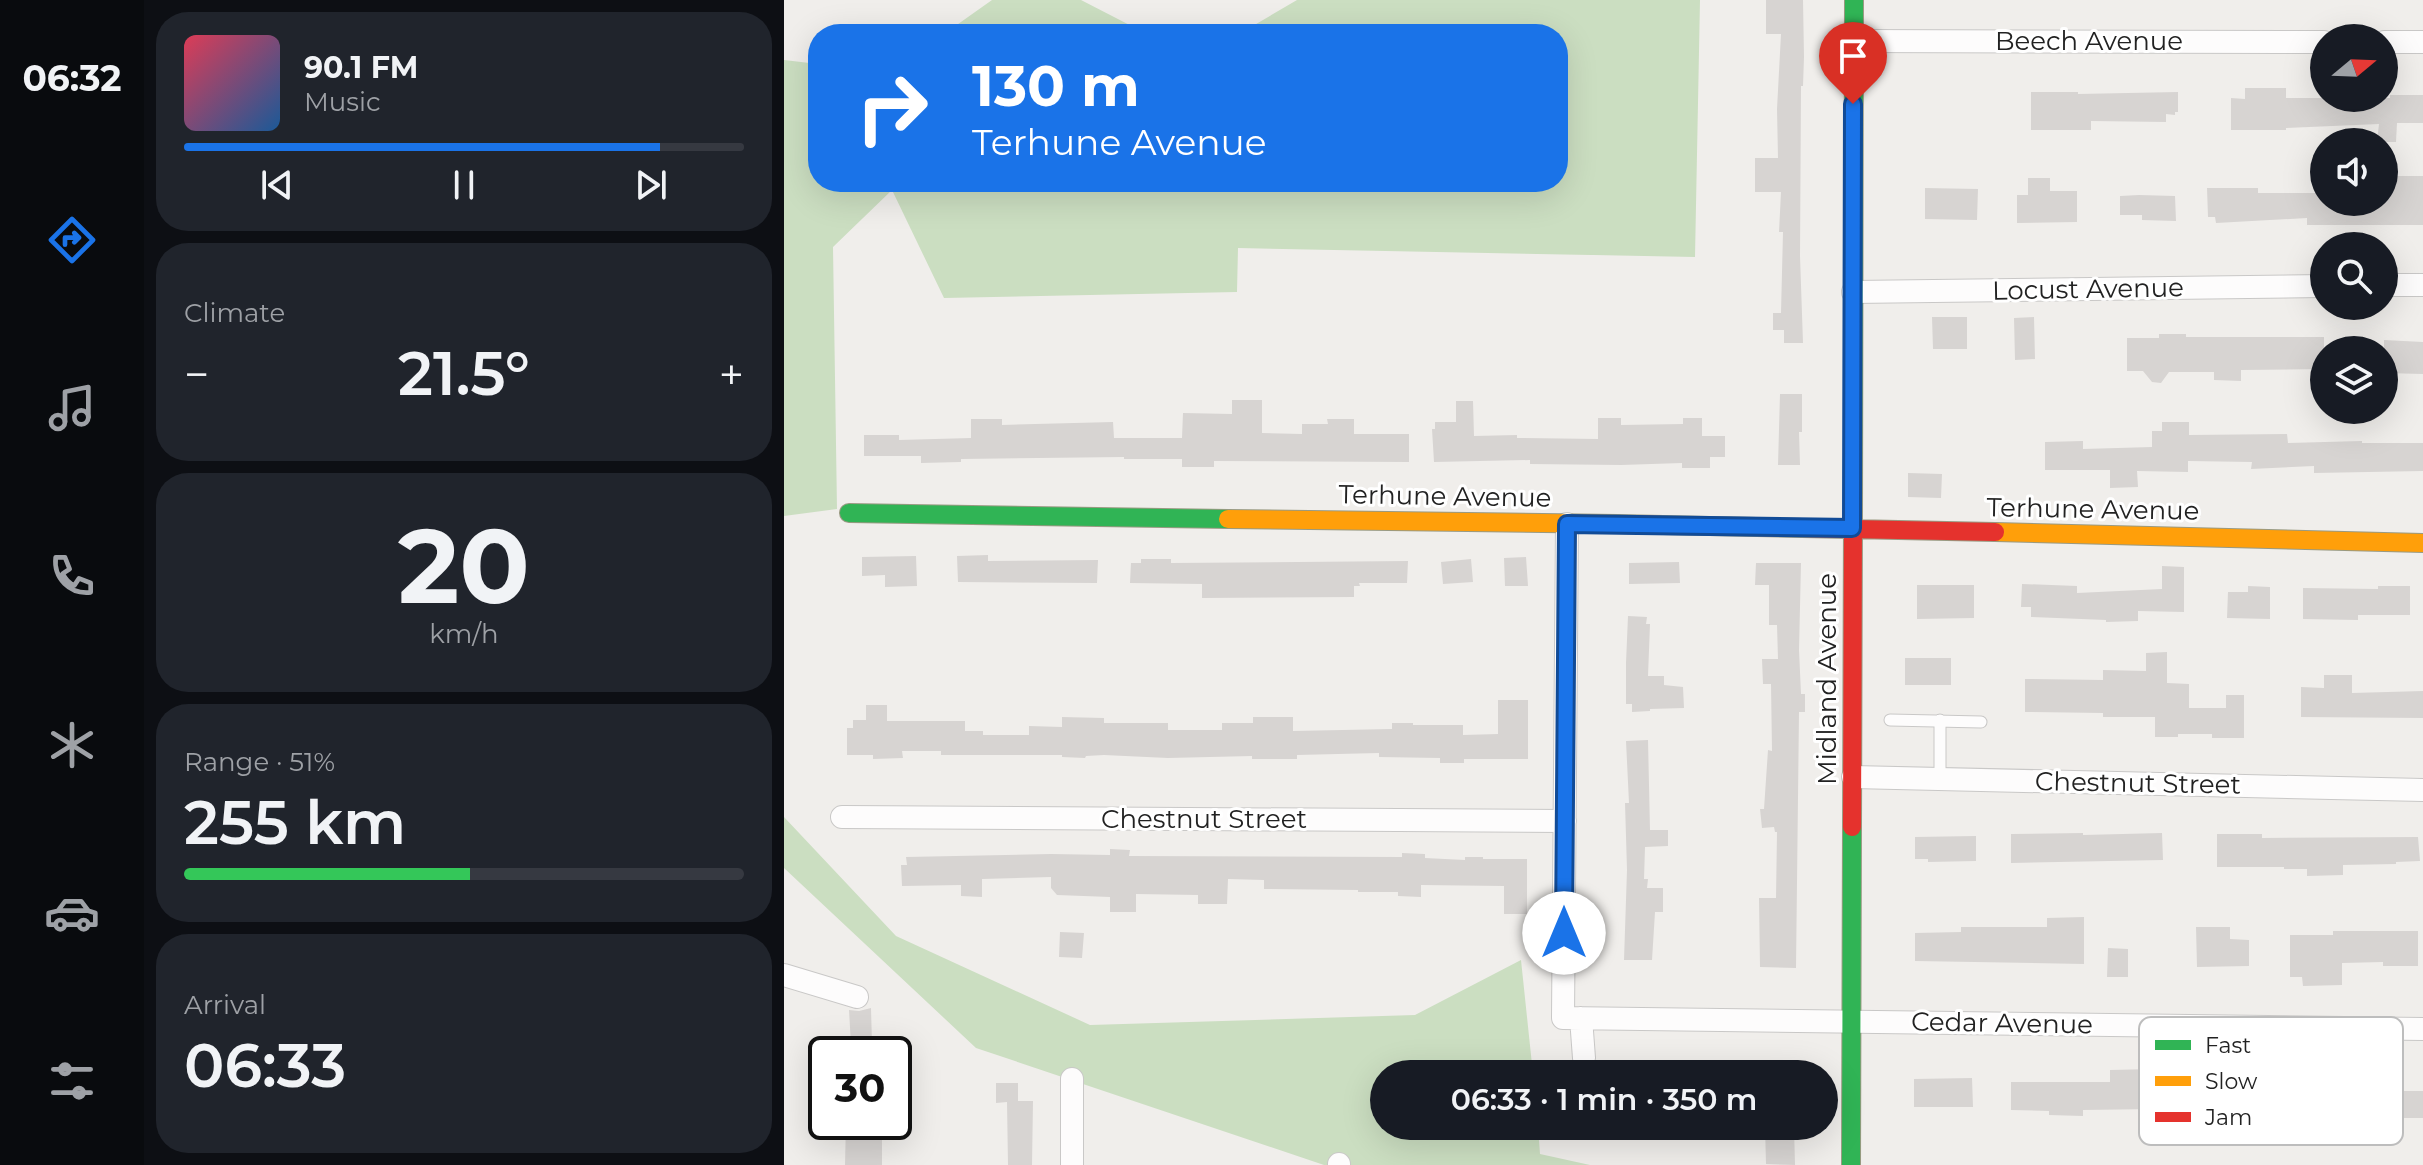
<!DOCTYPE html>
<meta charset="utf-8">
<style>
:root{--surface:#171b24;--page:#20242c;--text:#f1f3f6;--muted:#9ea1a6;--line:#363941;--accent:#1a73e8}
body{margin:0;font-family:Montserrat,sans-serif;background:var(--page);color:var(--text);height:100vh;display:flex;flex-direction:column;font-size:30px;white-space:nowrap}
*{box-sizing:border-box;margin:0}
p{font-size:26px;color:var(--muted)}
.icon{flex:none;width:44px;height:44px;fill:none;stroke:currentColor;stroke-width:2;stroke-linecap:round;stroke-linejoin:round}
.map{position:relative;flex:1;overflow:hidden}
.panel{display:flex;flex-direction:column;gap:12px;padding:12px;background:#0d0f14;width:640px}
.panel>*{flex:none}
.guide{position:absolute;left:24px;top:24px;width:760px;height:168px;border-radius:32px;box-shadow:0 8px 32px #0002;background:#1a73e8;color:#fff;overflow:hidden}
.needle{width:52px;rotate:71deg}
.buttons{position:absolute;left:1526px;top:24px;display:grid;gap:16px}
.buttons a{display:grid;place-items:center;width:88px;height:88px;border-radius:50%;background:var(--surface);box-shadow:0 8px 32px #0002;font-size:40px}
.speed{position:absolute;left:24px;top:1036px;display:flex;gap:16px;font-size:40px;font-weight:700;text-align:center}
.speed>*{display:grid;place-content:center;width:104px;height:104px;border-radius:50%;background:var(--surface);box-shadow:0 8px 32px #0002;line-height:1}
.speed .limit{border:4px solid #111;border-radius:12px;background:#fff;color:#111}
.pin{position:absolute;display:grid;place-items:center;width:68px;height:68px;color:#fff;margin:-82px -34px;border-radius:50% 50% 50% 0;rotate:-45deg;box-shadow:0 0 8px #0007}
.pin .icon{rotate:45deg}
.me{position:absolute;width:88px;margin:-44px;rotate:0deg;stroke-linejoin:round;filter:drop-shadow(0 0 6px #0008)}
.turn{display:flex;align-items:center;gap:28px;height:168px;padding:0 32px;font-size:36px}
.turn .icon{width:104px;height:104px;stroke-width:2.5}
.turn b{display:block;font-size:56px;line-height:68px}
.big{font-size:60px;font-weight:600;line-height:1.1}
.panel .card{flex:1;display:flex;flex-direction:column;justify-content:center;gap:12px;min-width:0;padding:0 28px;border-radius:32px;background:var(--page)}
.panel .dial{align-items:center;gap:0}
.dial b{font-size:104px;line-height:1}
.song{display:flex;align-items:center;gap:24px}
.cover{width:96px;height:96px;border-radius:12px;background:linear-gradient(135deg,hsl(350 70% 55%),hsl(210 70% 35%))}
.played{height:8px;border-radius:4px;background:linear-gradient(90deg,var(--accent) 85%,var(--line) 85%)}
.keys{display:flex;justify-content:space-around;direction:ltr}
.heat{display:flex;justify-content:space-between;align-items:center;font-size:44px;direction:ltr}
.charge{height:12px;border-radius:6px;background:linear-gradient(90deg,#34c759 51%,var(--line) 0)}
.trip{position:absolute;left:586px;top:1060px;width:468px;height:80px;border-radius:40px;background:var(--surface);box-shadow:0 8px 32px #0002;font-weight:600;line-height:80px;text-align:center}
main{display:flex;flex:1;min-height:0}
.menu{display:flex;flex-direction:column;width:144px;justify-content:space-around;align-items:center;background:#090b0e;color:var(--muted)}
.menu .icon{width:56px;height:56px}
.menu .on{color:var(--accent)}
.menu b{font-size:36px;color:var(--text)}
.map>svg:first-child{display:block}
.forest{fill:#cbdec1}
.building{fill:#d7d4d2}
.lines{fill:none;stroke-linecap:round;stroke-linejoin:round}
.lane-casing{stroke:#c9c8c7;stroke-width:13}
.street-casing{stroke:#c9c8c7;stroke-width:24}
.fast-casing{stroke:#999a82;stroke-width:20}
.slow-casing{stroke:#999a82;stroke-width:20}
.jam-casing{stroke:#999a82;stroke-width:20}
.lane{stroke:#fdfcfc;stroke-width:11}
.street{stroke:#fdfcfc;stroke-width:22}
.fast{stroke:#30b455;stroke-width:18}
.slow{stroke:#ff9f0a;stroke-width:18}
.jam{stroke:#e5322d;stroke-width:18}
.route-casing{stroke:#114b97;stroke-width:20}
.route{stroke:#1a73e8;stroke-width:14}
.labels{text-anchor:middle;stroke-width:6;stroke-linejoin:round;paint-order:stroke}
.street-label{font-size:26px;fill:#222;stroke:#fff}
.key{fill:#fff;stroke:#bdbdbd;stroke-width:2}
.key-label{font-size:22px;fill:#222}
</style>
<main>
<nav class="menu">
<b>06:32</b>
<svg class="icon on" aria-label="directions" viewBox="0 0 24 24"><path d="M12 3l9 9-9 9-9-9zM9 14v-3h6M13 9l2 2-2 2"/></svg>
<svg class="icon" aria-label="music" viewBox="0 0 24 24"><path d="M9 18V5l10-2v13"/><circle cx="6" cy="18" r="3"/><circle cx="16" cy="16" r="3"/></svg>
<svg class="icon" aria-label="phone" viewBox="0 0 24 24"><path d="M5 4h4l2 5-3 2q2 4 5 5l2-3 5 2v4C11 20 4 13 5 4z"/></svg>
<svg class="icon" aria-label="climate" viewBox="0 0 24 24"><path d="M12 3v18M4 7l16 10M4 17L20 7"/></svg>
<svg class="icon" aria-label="car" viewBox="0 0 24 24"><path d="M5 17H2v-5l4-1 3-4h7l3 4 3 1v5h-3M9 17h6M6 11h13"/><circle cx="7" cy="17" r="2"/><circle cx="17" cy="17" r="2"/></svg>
<svg class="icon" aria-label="filters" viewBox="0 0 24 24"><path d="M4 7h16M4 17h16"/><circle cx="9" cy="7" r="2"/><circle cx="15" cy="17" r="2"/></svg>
</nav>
<section class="panel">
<div class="card">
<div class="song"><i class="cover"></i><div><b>90.1 FM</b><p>Music</p></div></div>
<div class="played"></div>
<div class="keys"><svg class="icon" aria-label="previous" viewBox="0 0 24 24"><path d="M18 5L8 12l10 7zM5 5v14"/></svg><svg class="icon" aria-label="pause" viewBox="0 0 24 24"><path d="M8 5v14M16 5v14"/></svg><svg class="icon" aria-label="next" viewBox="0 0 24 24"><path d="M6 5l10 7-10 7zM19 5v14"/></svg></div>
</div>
<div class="card"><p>Climate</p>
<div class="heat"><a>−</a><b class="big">21.5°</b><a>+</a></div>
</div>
<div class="card dial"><b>20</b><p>km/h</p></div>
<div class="card"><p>Range · 51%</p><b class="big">255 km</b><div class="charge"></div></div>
<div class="card"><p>Arrival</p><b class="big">06:33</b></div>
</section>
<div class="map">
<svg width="1639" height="1165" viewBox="0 0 1639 1165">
<rect width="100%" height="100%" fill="#f0eeeb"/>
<!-- forest -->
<path class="forest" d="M208,0H297L363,34H160Z
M513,0H916L911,257L454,248L453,292L160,298L108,190L49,247L53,509L0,516V60L34,64V182H774V34H455Z
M0,817L112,936L306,1025L631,1015L737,960L749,1074H600V1126H754L756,1154L806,1165H540L192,1048L0,868Z"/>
<!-- building -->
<path class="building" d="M982,0H1019L1020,57L1019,86H1017L1016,256L1019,343H1000V330H989V313H997L999,232H995L997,192H971V158H994L993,109L997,34H982Z
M1461,88H1502V98H1606V95H1639V123H1613L1612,142H1593L1595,124L1502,128V130H1447V98L1461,99Z
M1247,92H1294V94L1394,92V112H1391V115L1382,114V122L1307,121V130H1247Z
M1600,176H1639V225H1523V218L1432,223L1431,217H1424L1423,188H1474V193H1540V202H1600Z
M1244,178H1266V191H1293V222L1233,223V195H1244Z
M1141,188L1194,189L1193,220L1141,219Z
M1355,195L1391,196L1392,221L1358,220V215H1336V196Z
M1148,317H1183V349H1149Z
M1250,317L1251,359L1231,360L1230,318Z
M1375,334H1402V337H1540V369L1457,370V381L1430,380V372H1385L1377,383L1368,382L1359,371H1343V338H1375Z
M1600,340L1639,342V374L1600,373Z
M996,394H1018V432H1015L1016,465H994Z
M448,400H478V433L518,434V424H544L543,419H570V434H625V462L430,461V467H398V459H340V457L177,459V462L137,463V456H80V435H115V440L187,438V419H218V425L329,422L330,438H398L399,413L448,414Z
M672,401H689L690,436L733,435V438L814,439V418H837V425L899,424V418H918V436H941V457H926V468H898V463L837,465L746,464V460L650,462L648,429H651V422H672Z
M1378,422H1405V435L1503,434L1504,443L1578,441V443H1639V471L1530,473V466L1467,469L1468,462L1404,461V472L1353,471L1354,487L1326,488V470H1261V442L1299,441V449L1368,447V431H1378Z
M1124,473L1158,474L1157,498L1124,497Z
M204,555V561L314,560L313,583L174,582L173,556Z
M132,556L133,586L101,587V575L78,576V557Z
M742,557L744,586H721L720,558Z
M357,559H387V563L624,561L623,583H575L576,586H570V597L418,598V584L346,583L347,563H357Z
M687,559L689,582L659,584L657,562Z
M895,562L896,583L845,584V563Z
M972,563H1017L1015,650L1017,694H1021V712H1015L1012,968L976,967L975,898H992L993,832H991L990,827L978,828L976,809H980L984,750L988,751L987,684H979L978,659H994L993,625H985V585H971Z
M1378,566L1400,567V612L1354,611V621L1322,622V620L1247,617V607H1237L1238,584L1293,586V593L1378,589Z
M1133,585H1190V618L1133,619Z
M1464,586L1486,587V619L1443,618L1444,592H1464Z
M1594,586H1626V615H1574V620L1519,619V588L1594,589Z
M844,616L863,617L862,624H866L864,676H880V685L899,687L900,708L866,709V711L848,712V704H842V663Z
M1383,652V683L1405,684V708H1442V695H1460V738H1428V734H1394V737H1371V717H1319V713L1241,712V679L1319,680V670L1362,671V653Z
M1121,658H1167V685H1121Z
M1540,675H1568V693L1639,691V718L1517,717V687L1540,688Z
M714,700H744V759H680V763H656V758L595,757V753L513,755V759H468V756L384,758L320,755L302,756L301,758L278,757V755H157V751H118L119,758L89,759V755H63V728H69V720H82V705H103V721H181V731H199V735H245V726L278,727V717L320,718V723H384V730H438V723H469V717H509V731L608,729V723H629V725H679V735L714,734Z
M864,740L866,830H884V846L861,847L860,879H864L863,888H879V912H871L868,960H840L843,870L841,803H845L842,741Z
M1299,833V835L1378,833L1379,860L1227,863V834Z
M1433,834H1478V838L1634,837L1636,861L1612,862V864L1559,865V875L1523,876V869H1500V867H1433Z
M1192,836V861L1144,862V859H1131V837Z
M326,849L346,850L345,856L618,857V853L641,854V858L681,860V857H699V859H743V914H720V886L637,885V897L614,896V892H574V890L480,889V880L444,879L443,904H414V895L352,894V912H326V897L273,895L267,888V877L198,879V897L177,896V885L118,886L117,865H123L122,857L267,854L326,855Z
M1300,917V964L1131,961V933L1177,932V927H1263V918Z
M1412,927H1446V939L1465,940V966L1413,967Z
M1549,931H1634V966H1599V962L1558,963V985L1519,986L1518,977H1506V935H1549Z
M276,932L300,933L298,958L275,957Z
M1324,948L1344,949V977H1323Z
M87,1008L88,1044L67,1045L65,1010L75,1011Z
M1370,1069L1371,1109L1299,1110V1116L1265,1115V1111L1227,1110V1082H1326V1070Z
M1188,1078L1189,1107H1130V1079Z
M1519,1082H1568V1091H1639V1118H1593V1111H1519Z
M212,1083H234V1101H249L248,1165H224L223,1102L212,1103Z
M62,1122H98V1165H61Z
M981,1126H1010L1011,1165L982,1164Z"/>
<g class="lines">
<!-- lane casing -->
<g class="lane-casing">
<path id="lane" d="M1106,720L1197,722
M1156,720V778"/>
</g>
<!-- street casing -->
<g class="street-casing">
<path id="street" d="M1070,41L1540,42
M1600,42H1639
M1600,285H1639
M1069,292L1540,286
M783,524L779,1018L1639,1029
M1069,777L1639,790
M58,817L781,821
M0,975L73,997
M797,1018L800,1058
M288,1079V1165
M555,1165V1164"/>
</g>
<!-- fast casing -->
<g class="fast-casing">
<path id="fast" d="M65,513L444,519
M1069,519L1070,0
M1067,1165L1068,827"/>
</g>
<!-- slow casing -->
<g class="slow-casing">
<path id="slow" d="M444,519L833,524
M1211,532L1639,543"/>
</g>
<!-- jam casing -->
<g class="jam-casing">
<path id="jam" d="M833,524L1211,532
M1068,827L1069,519"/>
</g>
<!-- lane -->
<use href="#lane" class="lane"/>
<!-- street -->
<use href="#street" class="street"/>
<!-- fast -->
<use href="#fast" class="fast"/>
<!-- slow -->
<use href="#slow" class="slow"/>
<!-- jam -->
<use href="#jam" class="jam"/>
</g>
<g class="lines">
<!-- route casing -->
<g class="route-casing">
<path id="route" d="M780,933L783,524L1068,528L1069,104"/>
</g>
<!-- route -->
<use href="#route" class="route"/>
</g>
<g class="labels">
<!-- street labels -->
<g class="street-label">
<text x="1305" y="50">Beech Avenue</text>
<text transform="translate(1304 289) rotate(-1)" y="9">Locust Avenue</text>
<text transform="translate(661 496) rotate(1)" y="9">Terhune Avenue</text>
<text transform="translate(1309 509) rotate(1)" y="9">Terhune Avenue</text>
<text transform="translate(1043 679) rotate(-90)" y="9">Midland Avenue</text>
<text transform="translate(1354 783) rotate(1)" y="9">Chestnut Street</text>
<text x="420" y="828">Chestnut Street</text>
<text transform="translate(1218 1023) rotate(1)" y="9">Cedar Avenue</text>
</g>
</g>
<!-- legend -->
<rect x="1355" y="1017" width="264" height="128" rx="12" class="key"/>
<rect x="1371" y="1040" width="36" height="10" fill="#30b455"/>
<rect x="1371" y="1076" width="36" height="10" fill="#ff9f0a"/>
<rect x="1371" y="1112" width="36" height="10" fill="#e5322d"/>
<g class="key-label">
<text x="1421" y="1053">Fast</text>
<text x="1421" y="1089">Slow</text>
<text x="1421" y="1125">Jam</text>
</g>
</svg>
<div class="buttons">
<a><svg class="needle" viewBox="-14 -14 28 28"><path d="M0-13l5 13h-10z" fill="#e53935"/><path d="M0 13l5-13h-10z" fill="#9ea1a6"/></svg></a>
<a><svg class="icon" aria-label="sound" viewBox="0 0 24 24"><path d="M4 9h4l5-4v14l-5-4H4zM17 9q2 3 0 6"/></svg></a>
<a><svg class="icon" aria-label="search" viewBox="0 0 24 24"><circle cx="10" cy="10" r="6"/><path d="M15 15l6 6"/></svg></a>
<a><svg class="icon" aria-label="layers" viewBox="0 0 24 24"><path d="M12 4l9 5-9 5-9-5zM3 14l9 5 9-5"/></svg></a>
</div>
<div class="speed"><div class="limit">30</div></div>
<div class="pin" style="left:1069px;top:104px;background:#d93025"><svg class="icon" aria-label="arrive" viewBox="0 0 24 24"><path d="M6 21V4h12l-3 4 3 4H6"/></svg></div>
<svg class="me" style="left:780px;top:933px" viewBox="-20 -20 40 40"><circle r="19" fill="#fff"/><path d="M0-13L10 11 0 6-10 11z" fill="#1a73e8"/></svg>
<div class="trip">06:33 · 1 min · 350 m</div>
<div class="guide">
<div class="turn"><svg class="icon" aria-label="right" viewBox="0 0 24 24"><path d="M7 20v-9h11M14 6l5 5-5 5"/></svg><div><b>130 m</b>Terhune Avenue</div></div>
</div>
</div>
</main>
